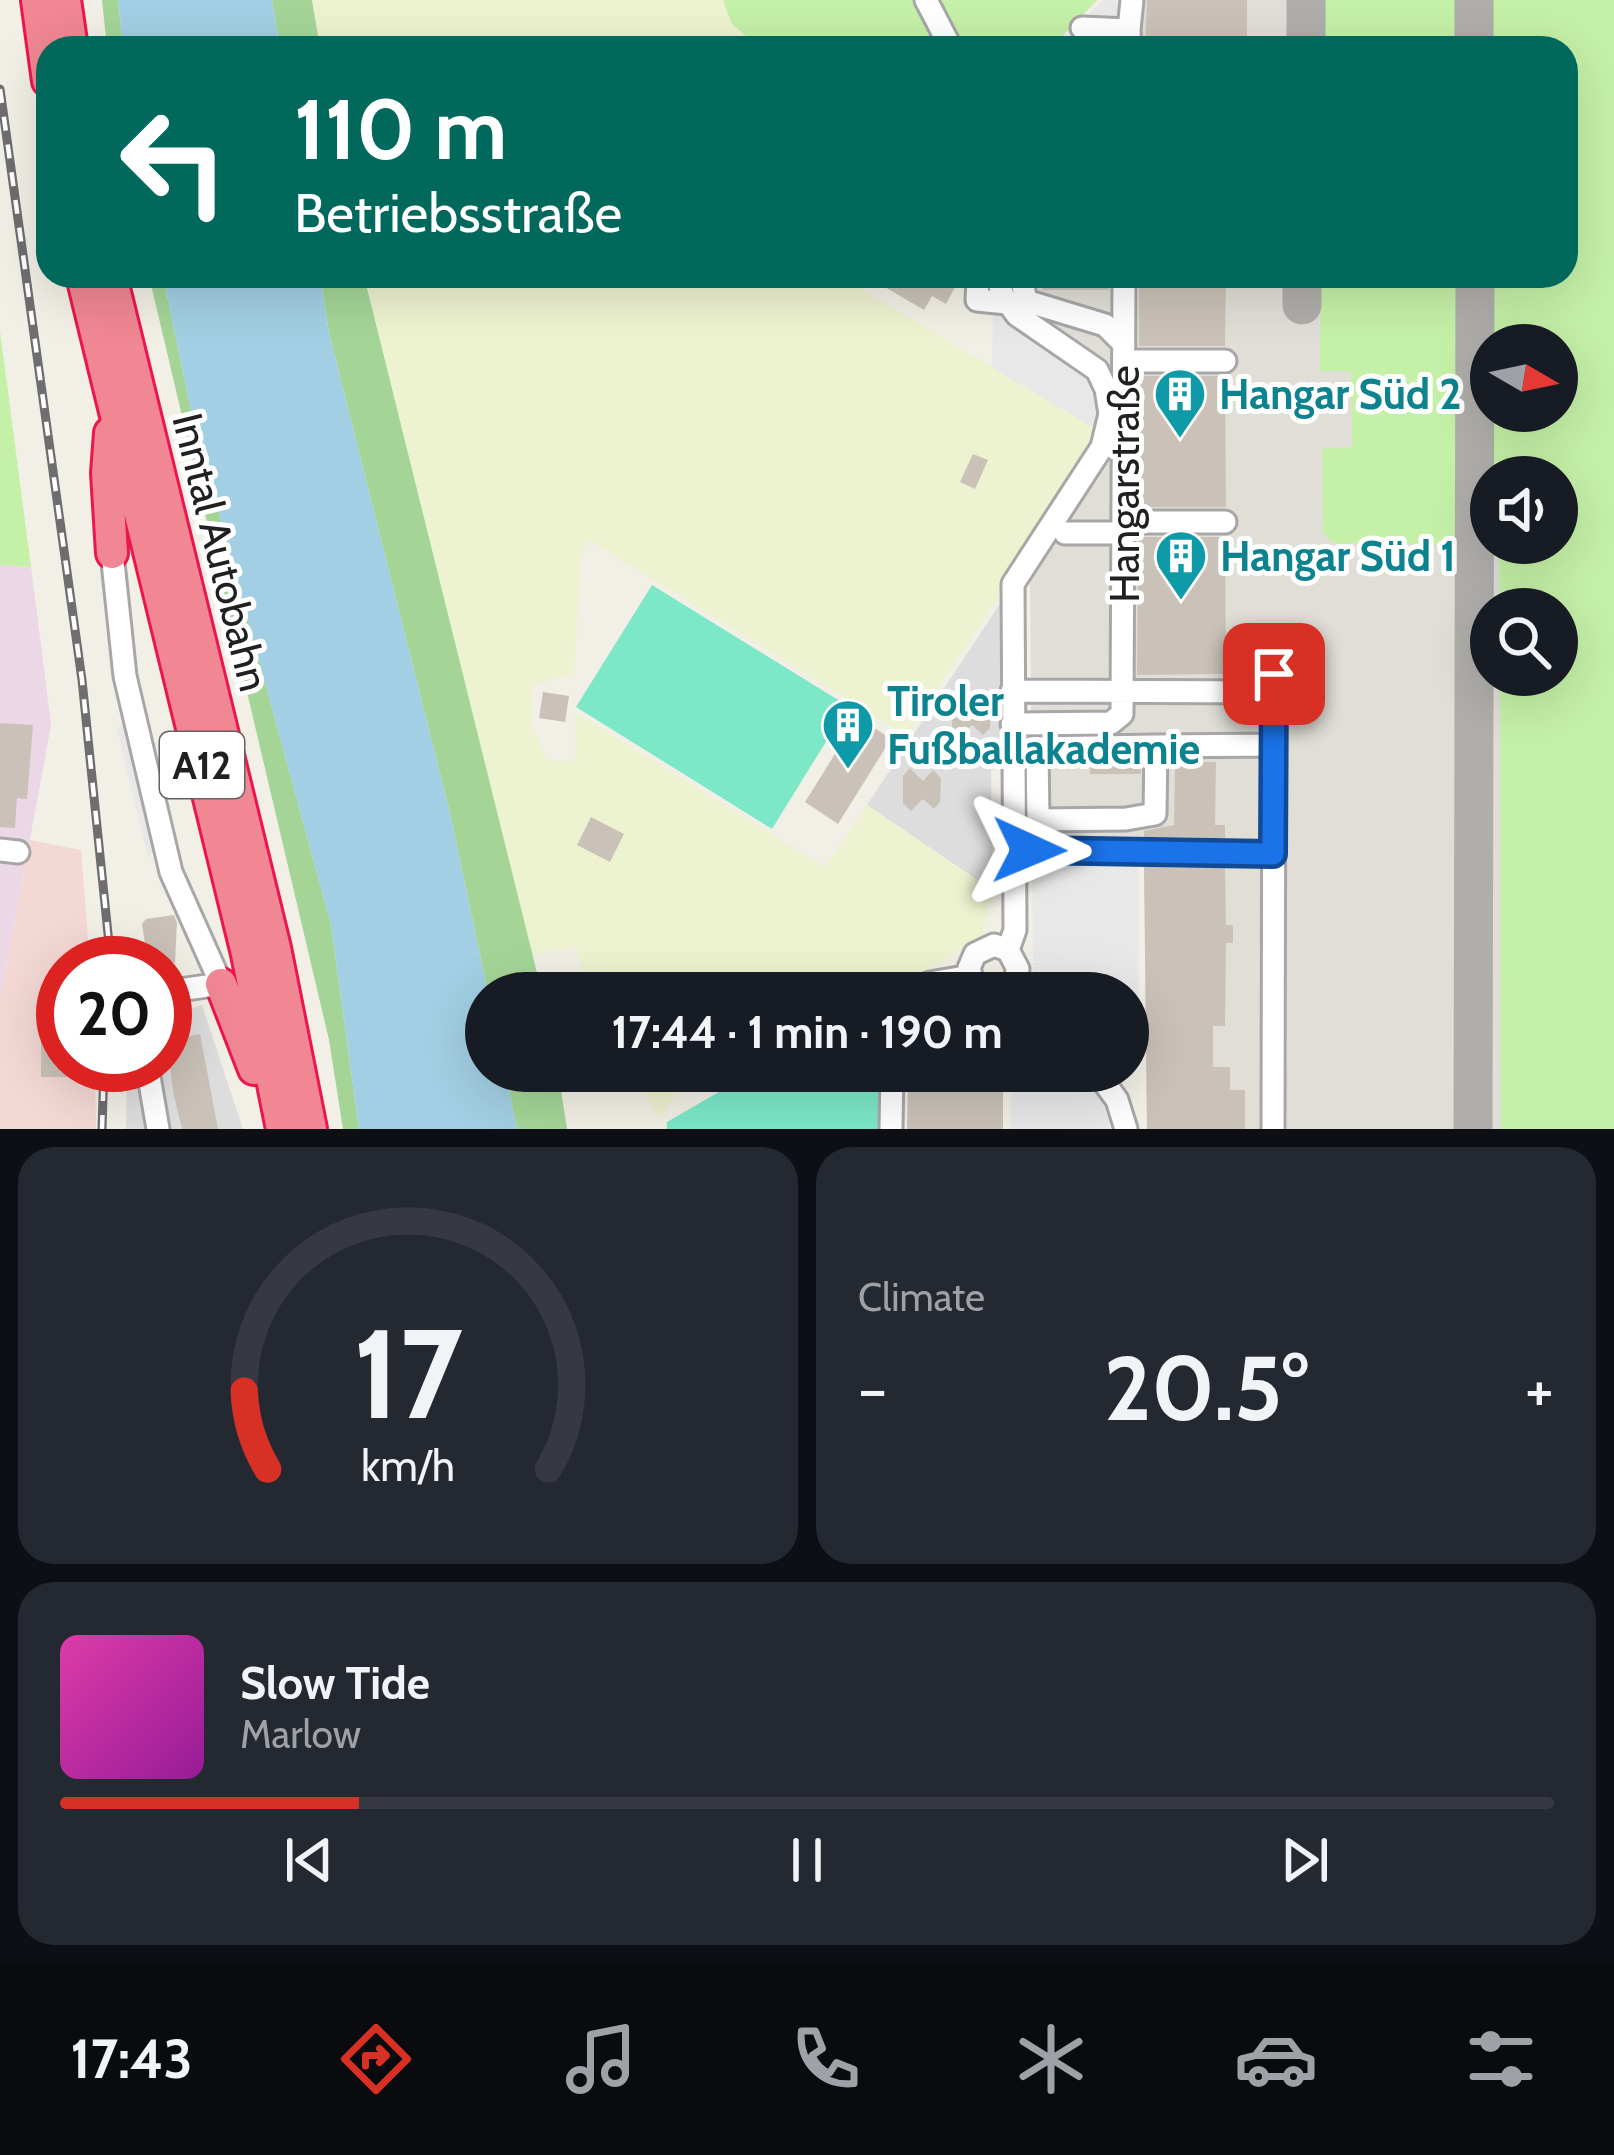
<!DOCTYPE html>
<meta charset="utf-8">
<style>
:root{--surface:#171b24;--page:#242831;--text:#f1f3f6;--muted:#9ea1a6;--line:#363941;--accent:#d93025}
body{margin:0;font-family:Cabin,sans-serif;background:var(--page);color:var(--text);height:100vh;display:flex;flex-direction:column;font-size:45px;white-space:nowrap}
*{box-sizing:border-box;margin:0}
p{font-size:39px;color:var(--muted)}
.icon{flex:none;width:66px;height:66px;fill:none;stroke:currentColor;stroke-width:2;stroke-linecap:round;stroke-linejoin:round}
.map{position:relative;height:1129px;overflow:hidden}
.panel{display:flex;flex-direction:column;gap:18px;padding:18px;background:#0d0f14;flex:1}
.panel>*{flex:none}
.banner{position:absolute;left:36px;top:36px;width:1542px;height:252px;border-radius:36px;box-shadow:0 12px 48px #0002;background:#00695c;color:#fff;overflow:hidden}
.needle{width:78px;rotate:99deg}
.buttons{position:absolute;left:1470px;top:324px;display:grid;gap:24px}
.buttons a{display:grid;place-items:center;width:108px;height:108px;border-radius:50%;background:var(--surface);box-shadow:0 12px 48px #0002;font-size:60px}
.speed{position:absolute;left:36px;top:936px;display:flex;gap:24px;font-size:60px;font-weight:700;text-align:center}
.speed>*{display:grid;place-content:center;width:156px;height:156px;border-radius:50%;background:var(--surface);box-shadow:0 12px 48px #0002;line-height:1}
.speed .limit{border:18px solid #d22;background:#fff;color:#111}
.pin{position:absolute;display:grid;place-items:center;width:102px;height:102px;color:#fff;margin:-51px;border-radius:24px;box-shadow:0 6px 18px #0006}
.me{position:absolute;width:132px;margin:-66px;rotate:91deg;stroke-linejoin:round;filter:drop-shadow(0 0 9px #0008)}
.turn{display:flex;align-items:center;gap:42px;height:252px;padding:0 60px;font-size:54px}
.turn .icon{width:156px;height:156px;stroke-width:2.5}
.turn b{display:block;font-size:84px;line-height:102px}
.big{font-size:90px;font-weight:700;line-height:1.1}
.panel .tile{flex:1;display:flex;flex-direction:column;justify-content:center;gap:18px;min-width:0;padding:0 42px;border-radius:36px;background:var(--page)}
.panel .dial{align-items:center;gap:0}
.dial svg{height:312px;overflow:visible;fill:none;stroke:var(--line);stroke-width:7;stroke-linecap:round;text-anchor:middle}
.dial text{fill:var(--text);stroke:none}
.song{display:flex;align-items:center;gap:36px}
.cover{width:144px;height:144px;border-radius:18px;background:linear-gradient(135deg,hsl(320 70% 55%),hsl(300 70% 35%))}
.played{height:12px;border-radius:6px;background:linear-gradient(90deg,var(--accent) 20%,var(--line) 20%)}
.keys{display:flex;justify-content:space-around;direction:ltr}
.heat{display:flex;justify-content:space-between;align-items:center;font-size:66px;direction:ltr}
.panel .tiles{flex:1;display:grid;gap:18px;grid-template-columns:1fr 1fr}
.tile:last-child{grid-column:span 2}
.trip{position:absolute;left:465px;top:972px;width:684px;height:120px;border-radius:60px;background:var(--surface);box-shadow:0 12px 48px #0002;font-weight:700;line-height:120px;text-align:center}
.dock{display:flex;height:192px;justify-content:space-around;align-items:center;background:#090b0e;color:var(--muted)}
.dock .icon{width:84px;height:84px}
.dock .current{color:var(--accent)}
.dock b{font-size:54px;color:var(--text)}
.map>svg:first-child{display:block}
.residential{fill:#dedddd}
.commercial{fill:#f4d8d4}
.industrial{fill:#ebd7e6}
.airport{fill:#e0ded7;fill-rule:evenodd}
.farmland{fill:#edf2d0}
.grass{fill:#c5f0a7;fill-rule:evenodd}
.forest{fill:#a4d597}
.pitch{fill:#7ce8c7}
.parking{fill:#e8e8e8}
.water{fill:#a2cfe3}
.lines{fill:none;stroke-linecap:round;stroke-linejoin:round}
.taxiway{stroke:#b0aeaa;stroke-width:39}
.building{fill:#cac2b8}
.minor-casing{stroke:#a7a7a7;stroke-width:27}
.highway-casing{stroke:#ed154e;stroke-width:36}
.minor{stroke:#fff;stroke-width:21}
.highway{stroke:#f08792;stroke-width:30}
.rail-casing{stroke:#6e6e6e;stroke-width:9}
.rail{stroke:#fff;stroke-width:4.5;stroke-dasharray:14;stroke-linecap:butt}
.route-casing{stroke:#114b97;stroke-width:30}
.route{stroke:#1a73e8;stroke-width:21}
.labels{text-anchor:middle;stroke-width:10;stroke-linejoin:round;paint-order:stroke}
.shield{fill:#fff;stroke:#636363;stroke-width:3}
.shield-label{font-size:39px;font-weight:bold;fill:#202020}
.culture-label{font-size:42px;font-weight:bold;fill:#0d838f;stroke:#fff;text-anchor:start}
.street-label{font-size:42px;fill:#202020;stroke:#fff}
</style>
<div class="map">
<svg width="1614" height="1129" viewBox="0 0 1614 1129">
<rect width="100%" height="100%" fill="#f2efe6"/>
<!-- residential -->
<path class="residential" d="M1013,584L1012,724L1002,753L991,754L992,890L867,805Z
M175,973L190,1009L202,1005L243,1129H126L127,1065H165V975Z"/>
<!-- commercial -->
<path class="commercial" d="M30,840L81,850L90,963H63V1065H95L96,1129H0V1001Z"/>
<!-- industrial -->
<path class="industrial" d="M0,565L31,567L51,725L0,1001Z"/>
<!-- airport -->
<path class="airport" d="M1103,0H1614V1129H1147L1144,839L1032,838L1030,573L1118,441L1110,367L1017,312L1000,276H1566V48H1058ZM1491,345H1557V411H1491ZM1491,477H1557V543H1491ZM1491,609H1557V675H1491Z"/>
<!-- farmland -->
<path class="farmland" d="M312,0H723L732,24L760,48H320Z
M364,276H839L1103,433L1099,445L906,736L588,539L581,559L574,674L533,684L532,725L547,760L575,761L576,713L825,867L867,805L992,890L982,937L890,993H589L575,946L532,957Z
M631,1071H691L660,1119Z"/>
<!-- grass -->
<path class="grass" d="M723,0H922L948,48H760L732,24Z
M929,0H1097L1051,48H955Z
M1321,0H1614V1129H1501L1500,675H1557V609H1500L1499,545L1333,543L1323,533L1322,449L1352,447L1351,371H1320L1321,276H1566V48H1321ZM1557,345V411H1491V345ZM1557,477V543H1491V477Z
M0,331L31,567L0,565Z"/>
<!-- forest -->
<path class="forest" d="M102,0H118L123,48H107Z
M272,0H312L320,48H280Z
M149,276H163L190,406L331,925L359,1129H343L329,1040Z
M320,276H364L542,993H488L450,813L329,333Z
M505,1071H558L567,1129H517Z"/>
<!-- pitch -->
<path class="pitch" d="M652,585L848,706L772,829L576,707Z
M755,1071H882V1129H667V1122Z"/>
<!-- parking -->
<path class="parking" d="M1103,0H1135L1136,48H1058Z
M993,311L1020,324L1094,374L1103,433L992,368Z
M136,672L184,870L178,871L158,849L148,857L117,729L127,720L129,673Z
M1032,861L1138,862L1139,1027H1128V993H1050L1036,979L1042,972H1033V963L1041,962L1033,961Z
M1011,1071H1077L1101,1100L1111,1129H1011Z"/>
<!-- water -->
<path class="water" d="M118,0H272L280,48H123Z
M163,276H320L329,333L450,813L488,993L486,1071H505L517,1129H359L331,925L190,406Z"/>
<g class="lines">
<!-- taxiway -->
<path class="taxiway" d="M1306,0V48
M1474,0V48
M1302,305V276
M1473,1129L1475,276"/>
</g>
<!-- building -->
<path class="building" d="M1147,0H1247V48H1145Z
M866,276H961L946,304L932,296L924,310Z
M1036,276H1109V290H1043Z
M1139,276H1226L1225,346H1139Z
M1139,376H1225L1226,507H1138Z
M973,454L988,460L975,489L960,482Z
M1138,537H1225L1226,674L1137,675Z
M543,692L569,696L565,722L539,718Z
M959,694L972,706L982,696L990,704V728L983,735L972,725L960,737L952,729V702Z
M858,717L891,739L838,824L805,802Z
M0,723L33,725L27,799L17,798L15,828L0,827Z
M1141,761V774H1090V762Z
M1175,762H1216L1215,825H1225V838L1144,837V831L1174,825Z
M910,768L923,781L933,770L941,778L940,802L934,809L923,799L911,811L903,803V776Z
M591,817L624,834L610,862L577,845Z
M1144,867L1225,868L1226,925H1233V943H1226L1225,1026H1213V1067H1230V1090H1245V1129H1147Z
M174,915L177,923L175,963H148L142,924L146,919Z
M41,1021H63V1065H87V1077H41Z
M200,1034L218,1129H182L174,1096L166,1040Z
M908,1071H1003V1129H907Z"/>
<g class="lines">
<!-- minor casing -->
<g class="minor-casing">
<path id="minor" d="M926,0L951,48
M1082,28L1129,30L1130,48
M1129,30L1132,0
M978,276L977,300L1007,303
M997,276L1003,296L1017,315L1097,370L1106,389L1110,414L1102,447L1013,584L1015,930L1008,950
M1021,276L1026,301L1105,325L1124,344
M1124,361H1225
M1123,522H1225
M1065,533H1123
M112,553L125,676L171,872L221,984L165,992
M1012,691L1274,692
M1012,724L1111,723L1122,714L1124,276
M1156,746L1037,748L1038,820L1126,819L1155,814L1156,746L1273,745
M0,850L18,852
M1013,850L1273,854
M911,993L930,983L970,976
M989,993L973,983L969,968L975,954L994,945L1008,950L1018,969L1013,984L999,993
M147,1065L158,1129
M1096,1071L1117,1100L1126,1129
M891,1129L892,1071
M1273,1129L1274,674"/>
</g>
<!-- highway casing -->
<g class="highway-casing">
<path id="highway" d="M37,0L48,81
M65,0L72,48
M82,276L247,954L282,1129
M111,276L275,948L311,1129
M110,433L107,473L112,553
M221,984L254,1069"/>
</g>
<!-- minor -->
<use href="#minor" class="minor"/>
<!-- highway -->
<use href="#highway" class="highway"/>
<!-- rail casing -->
<g class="rail-casing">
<path id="rail" d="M0,89L82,680L111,963
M102,1129L104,1065"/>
</g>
<!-- rail -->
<use href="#rail" class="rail"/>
</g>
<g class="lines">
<!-- route casing -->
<g class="route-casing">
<path id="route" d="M1029,850L1273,854L1274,674"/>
</g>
<!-- route -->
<use href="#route" class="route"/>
</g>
<!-- icons -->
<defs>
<g id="building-pin" transform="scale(2.7)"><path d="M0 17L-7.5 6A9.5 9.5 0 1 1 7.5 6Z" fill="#0f9aa8" stroke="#fff"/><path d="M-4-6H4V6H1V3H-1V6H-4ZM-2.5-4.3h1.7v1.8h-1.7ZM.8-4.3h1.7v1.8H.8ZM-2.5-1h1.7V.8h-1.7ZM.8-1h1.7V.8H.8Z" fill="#fff"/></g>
</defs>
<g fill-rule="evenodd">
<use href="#building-pin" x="1180" y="394"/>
<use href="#building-pin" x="1181" y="556"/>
<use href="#building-pin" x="848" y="725"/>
</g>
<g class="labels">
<!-- shield labels -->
<rect class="shield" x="160" y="732" width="84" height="66" rx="9"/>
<g class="shield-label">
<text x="202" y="779">A12</text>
</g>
<!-- culture labels -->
<g class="culture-label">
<text x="1219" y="409">Hangar Süd 2</text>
<text x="1220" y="571">Hangar Süd 1</text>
<text x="887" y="716">Tiroler<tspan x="887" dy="48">Fußballakademie</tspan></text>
</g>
<!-- street labels -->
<g class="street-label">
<text transform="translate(1124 484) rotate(-90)" y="15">Hangarstraße</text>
<text transform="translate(221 552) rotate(76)" y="15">Inntal Autobahn</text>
</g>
</g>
</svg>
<div class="buttons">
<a><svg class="needle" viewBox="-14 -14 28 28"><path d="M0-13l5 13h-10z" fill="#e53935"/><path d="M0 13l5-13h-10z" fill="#9ea1a6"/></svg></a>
<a><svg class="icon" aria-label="sound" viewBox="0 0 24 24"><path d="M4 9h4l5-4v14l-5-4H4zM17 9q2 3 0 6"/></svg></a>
<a><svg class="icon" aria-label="search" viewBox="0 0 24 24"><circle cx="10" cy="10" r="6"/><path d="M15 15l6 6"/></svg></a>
</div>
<div class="speed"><div class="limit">20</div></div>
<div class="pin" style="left:1274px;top:674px;background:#d93025"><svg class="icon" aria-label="arrive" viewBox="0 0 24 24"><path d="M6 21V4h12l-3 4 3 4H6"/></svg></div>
<svg class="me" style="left:1029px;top:850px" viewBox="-20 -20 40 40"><path d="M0-17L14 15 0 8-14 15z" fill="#1a73e8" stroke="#fff" stroke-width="4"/></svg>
<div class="trip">17:44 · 1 min · 190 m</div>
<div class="banner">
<div class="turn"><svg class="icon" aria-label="left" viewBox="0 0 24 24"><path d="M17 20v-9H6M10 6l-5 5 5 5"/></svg><div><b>110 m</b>Betriebsstraße</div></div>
</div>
</div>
<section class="panel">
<div class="tiles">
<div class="tile dial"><svg viewBox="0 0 100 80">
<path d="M14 69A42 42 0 1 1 86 69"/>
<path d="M14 69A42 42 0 0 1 8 49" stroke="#d93025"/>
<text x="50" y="56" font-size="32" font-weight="700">17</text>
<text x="50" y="72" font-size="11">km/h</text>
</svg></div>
<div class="tile"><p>Climate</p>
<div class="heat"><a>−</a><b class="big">20.5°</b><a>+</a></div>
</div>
<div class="tile">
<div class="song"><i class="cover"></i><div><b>Slow Tide</b><p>Marlow</p></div></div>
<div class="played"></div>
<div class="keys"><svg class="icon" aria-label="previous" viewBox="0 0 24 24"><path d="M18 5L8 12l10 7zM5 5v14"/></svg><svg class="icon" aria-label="pause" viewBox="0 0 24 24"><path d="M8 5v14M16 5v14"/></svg><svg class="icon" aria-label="next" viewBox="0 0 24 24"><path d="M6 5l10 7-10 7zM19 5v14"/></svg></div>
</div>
</div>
</section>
<nav class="dock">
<b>17:43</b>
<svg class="icon current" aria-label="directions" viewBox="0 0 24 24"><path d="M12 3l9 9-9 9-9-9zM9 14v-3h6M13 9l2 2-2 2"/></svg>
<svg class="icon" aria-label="music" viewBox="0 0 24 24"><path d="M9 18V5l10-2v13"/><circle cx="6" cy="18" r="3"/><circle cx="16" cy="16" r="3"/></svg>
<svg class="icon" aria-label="phone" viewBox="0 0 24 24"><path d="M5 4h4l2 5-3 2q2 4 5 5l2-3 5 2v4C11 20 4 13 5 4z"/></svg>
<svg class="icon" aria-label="climate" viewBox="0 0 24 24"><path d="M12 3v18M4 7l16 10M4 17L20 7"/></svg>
<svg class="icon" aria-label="car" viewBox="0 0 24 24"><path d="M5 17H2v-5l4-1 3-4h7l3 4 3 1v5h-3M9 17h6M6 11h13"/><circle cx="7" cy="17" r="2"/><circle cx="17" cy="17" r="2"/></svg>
<svg class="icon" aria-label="filters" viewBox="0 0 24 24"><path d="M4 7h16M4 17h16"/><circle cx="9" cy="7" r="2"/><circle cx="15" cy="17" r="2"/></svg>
</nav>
